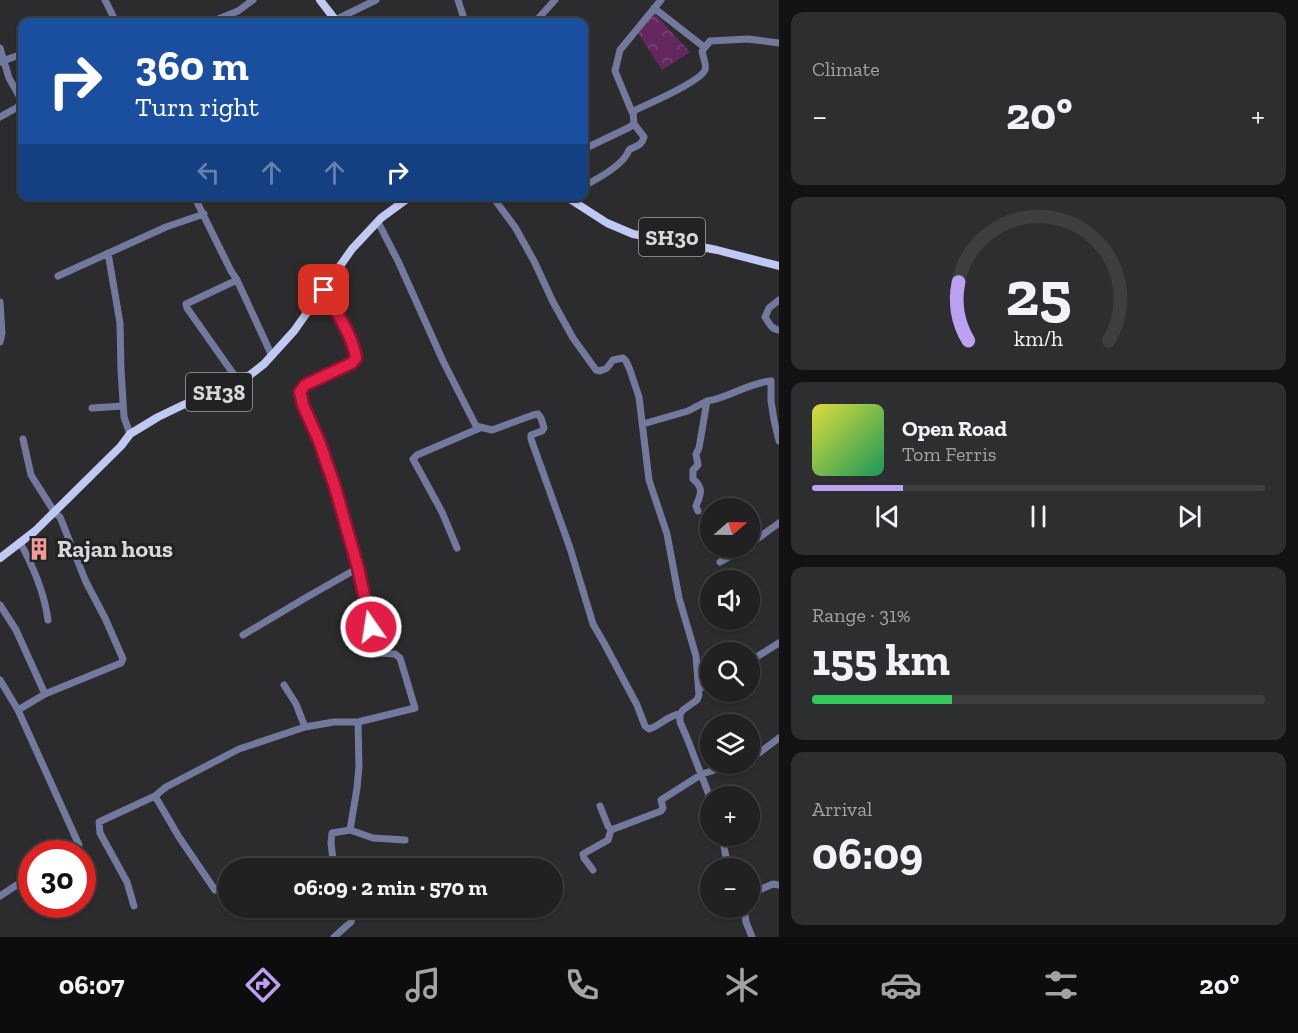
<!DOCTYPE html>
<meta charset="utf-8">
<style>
:root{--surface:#212122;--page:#2d2e2f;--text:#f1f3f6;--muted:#a2a3a5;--line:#3e3e40;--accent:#bca0f2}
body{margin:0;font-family:"Zilla Slab",serif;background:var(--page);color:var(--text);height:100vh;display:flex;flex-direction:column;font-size:22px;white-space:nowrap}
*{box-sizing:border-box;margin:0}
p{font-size:20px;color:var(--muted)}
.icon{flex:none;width:33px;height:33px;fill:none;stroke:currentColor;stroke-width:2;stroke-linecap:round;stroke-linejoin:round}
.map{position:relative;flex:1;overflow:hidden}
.drawer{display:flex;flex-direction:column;gap:12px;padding:12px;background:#121213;width:519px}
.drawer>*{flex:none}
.guide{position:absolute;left:18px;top:18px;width:570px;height:183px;border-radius:12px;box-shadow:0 2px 4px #0004,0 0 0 2px var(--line);background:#1a4fa0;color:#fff;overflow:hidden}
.needle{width:39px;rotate:70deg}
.fabs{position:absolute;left:700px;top:498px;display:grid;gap:12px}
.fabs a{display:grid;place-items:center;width:60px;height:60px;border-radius:50%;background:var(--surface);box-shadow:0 2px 4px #0004,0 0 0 2px var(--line);font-size:30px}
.speed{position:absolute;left:18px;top:840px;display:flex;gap:12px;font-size:30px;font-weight:700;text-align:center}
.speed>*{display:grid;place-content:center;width:78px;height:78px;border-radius:50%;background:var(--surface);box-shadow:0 2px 4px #0004,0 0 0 2px var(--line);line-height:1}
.speed .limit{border:9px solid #d22;background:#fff;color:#111}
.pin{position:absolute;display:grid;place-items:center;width:51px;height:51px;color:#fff;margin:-26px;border-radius:12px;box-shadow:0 3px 9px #0006}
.me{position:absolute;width:66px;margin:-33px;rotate:347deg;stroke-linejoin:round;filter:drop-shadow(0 0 4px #0008)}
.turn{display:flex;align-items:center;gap:21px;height:126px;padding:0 18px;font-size:27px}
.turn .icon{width:78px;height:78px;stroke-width:2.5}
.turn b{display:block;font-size:42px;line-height:51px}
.lanes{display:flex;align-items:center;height:57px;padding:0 18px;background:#0003;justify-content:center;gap:30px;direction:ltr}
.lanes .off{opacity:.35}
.big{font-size:45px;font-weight:800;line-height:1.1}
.drawer .tile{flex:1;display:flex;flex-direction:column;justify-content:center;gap:9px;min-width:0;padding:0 21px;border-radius:12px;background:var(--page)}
.drawer .dial{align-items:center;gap:0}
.dial svg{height:156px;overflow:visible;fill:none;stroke:var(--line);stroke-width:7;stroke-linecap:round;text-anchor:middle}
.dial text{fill:var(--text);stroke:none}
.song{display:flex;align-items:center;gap:18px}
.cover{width:72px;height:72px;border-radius:9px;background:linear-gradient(135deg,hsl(60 70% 55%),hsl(150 70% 35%))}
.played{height:6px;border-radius:3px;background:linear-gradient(90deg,var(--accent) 20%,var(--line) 20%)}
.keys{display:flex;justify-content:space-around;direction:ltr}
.heat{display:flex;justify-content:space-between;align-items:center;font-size:33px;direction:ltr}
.charge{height:9px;border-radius:4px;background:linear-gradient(90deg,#34c759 31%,var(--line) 0)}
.trip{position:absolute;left:218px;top:858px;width:345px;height:60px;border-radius:30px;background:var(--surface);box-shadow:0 2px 4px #0004,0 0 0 2px var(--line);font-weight:800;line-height:60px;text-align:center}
.menu{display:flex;height:96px;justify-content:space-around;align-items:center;background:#0d0d0e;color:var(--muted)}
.menu .icon{width:42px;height:42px}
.menu .on{color:var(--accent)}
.menu b{font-size:27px;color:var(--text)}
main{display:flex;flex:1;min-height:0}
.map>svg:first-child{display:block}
.park{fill:url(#park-crowns)}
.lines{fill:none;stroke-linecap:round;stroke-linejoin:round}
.minor{stroke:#73799c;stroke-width:7}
.major{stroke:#c0c9f4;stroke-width:8}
.route-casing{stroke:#92132f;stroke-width:15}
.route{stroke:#e11d48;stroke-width:10}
.labels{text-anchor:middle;stroke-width:6;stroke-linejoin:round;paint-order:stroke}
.shield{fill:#222224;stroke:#a1a1a3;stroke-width:1.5}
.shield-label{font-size:22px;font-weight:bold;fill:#d8d8d9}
.poi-label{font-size:24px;font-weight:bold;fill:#d8d8d9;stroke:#222224;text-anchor:start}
</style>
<main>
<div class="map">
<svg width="779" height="937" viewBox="0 0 779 937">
<defs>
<pattern id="park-crowns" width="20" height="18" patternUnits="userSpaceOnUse" patternTransform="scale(1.5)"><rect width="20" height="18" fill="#652760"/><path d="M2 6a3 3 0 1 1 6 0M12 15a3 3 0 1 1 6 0" fill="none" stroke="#7a4676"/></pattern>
</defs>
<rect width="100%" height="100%" fill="#2c2c2e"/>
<!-- park -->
<path class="park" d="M654,13L690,52L662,70L638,33Z"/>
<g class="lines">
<!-- minor -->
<path class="minor" d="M105,0L116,22
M458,0L465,22
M654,8L704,47
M335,20L376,0
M211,22L238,11L253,0
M535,22L555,0
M0,48L9,78L22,101V107
M0,62L22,54
M632,112L615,71L620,50L661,0
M0,117L18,107L22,101
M584,149L628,128L634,124L633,111C646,105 700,82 705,70C707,66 703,57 702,51L710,41L748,39L779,43
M584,186C597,179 624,165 629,150C635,146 642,146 644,137L634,124
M194,196L231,271L237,280L272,356
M492,196L515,227L534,261L553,302L573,338L596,370L600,371L607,368L613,360L623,358L626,361L630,370L639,397L649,480L667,534L679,598L696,656L699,695L697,700L683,710L680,714V722L687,738L711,800
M378,222L398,261L443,361L476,426L492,430L533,415L538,414L541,418L544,428L542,431L531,435V439L570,548L593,624L604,643L637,705L645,726L649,729C660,726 668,715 680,714
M108,253L120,323L121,370L124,417L130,434
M58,276L166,227L204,214
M779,300L769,308L765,317C769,323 771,329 779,330
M0,302L2,333L0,342
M237,379L187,308L186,304L237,280
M92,408L123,406
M643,424L688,411L707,401
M698,511L696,506C701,494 704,488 693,479V470L698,465L696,454L699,448L707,401C729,398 747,383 771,381V401L774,420L779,441
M20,542C33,567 44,591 48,620
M750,544L779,523
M457,548L442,512L413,459L417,455L480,428
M720,562L745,548
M0,605L16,630L45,694
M243,635L307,597L358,568
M750,661L779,643
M0,680L18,710L79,845L69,854
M284,685L296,704L305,727
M699,689L711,683
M18,710L45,694L121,663L123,659L105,618L86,582L60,517L55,513L31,475L23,439
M750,757L759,753L779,738
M155,796L179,837L215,890
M350,830L357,788L359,767L358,722
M611,830L661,811L663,808L661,800L702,774L734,764
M722,836L728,868
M334,868L331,843L332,833L350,830L373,838L405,840
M593,870L584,858L583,854L608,840L611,830L608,826L600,806
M750,894L773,884L779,885
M0,896L32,875
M134,906L127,882L100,833L99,822L155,796L166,787L239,749L305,727L334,722H358L415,708L400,658L395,654L380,653L376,646L358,568L335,487L319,441L303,405L300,392L305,385L352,363L356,358C353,336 335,310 323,290
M744,908L746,922L752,937
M334,937L351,922L354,908"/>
<!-- major -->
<path class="major" d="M320,0L337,22
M565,196L607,223L633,234L717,250L779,266
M0,558L35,531L121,446L130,434L158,417L183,405L227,389L237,379L250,375L264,364L294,331L352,249L381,218L411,196"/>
</g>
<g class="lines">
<!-- route casing -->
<g class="route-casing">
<path id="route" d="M324,290C335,310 353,336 356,358L352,363L305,385L300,392L303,405L319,441L335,487L358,568L371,627"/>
</g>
<!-- route -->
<use href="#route" class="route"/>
</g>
<!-- icons -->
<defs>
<g id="building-bare" transform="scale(1.8)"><path d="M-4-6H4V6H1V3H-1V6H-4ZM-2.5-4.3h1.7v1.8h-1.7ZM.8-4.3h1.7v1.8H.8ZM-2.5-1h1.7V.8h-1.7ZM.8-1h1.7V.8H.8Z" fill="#f59c94" stroke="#222224" stroke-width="2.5" paint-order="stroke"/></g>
</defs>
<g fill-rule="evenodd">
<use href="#building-bare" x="39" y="549"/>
</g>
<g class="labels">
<!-- shield labels -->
<g class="shield">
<rect x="639" y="218" width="66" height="38" rx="4.5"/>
<rect x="186" y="373" width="66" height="38" rx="4.5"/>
</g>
<g class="shield-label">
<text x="672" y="245">SH30</text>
<text x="219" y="400">SH38</text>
</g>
<!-- poi labels -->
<g class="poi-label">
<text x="57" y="557">Rajan hous</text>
</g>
</g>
</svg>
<div class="fabs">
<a><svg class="needle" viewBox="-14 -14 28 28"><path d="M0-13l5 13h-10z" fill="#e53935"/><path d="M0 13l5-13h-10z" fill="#a2a3a5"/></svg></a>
<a><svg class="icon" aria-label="sound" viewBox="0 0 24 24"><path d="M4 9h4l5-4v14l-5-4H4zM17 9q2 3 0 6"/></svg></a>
<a><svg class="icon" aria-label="search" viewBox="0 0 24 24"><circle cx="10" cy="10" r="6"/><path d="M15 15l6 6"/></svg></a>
<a><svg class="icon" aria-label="layers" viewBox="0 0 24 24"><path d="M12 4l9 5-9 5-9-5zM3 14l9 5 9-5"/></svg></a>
<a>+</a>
<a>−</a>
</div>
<div class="speed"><div class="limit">30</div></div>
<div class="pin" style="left:324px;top:290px;background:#d93025"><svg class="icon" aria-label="arrive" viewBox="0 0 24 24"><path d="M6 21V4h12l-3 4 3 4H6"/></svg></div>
<svg class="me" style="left:371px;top:627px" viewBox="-20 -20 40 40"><circle r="17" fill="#e11d48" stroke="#fff" stroke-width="3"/><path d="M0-11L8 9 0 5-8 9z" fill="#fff"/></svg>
<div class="trip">06:09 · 2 min · 570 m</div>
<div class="guide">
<div class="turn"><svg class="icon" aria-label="right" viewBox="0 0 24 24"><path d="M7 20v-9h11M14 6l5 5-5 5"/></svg><div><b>360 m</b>Turn right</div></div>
<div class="lanes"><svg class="icon off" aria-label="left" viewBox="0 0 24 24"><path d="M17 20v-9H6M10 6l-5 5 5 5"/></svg><svg class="icon off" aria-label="ahead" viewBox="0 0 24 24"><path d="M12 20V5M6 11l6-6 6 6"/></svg><svg class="icon off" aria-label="ahead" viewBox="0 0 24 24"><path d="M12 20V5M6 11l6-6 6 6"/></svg><svg class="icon" aria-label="right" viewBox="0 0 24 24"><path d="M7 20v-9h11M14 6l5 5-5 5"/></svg></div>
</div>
</div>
<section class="drawer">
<div class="tile"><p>Climate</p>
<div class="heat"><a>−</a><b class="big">20°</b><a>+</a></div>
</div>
<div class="tile dial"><svg viewBox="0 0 100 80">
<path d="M14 69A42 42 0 1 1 86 69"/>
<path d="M14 69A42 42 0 0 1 9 39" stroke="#bca0f2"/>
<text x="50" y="56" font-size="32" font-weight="700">25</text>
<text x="50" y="72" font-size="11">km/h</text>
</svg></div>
<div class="tile">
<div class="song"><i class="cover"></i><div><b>Open Road</b><p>Tom Ferris</p></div></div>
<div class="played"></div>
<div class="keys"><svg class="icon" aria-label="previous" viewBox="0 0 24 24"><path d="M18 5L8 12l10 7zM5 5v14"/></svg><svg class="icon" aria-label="pause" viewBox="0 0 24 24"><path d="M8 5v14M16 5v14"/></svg><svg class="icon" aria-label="next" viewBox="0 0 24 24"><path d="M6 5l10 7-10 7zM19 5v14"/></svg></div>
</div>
<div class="tile"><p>Range · 31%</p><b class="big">155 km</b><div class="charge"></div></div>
<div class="tile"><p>Arrival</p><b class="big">06:09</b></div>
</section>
</main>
<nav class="menu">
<b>06:07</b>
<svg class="icon on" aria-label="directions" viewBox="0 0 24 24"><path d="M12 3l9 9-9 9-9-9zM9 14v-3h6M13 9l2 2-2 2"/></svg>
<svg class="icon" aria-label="music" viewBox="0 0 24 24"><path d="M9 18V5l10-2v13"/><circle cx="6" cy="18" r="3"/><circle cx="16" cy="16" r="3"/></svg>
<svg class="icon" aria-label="phone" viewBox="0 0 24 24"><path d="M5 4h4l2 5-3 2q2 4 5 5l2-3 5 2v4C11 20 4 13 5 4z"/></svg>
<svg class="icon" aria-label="climate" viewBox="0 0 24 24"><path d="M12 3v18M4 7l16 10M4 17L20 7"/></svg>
<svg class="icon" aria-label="car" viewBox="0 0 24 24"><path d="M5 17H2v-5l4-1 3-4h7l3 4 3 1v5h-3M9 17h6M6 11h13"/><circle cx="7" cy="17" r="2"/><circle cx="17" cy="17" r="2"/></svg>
<svg class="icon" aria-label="filters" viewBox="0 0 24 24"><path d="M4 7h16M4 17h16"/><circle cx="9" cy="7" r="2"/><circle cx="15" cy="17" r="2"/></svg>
<b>20°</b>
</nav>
